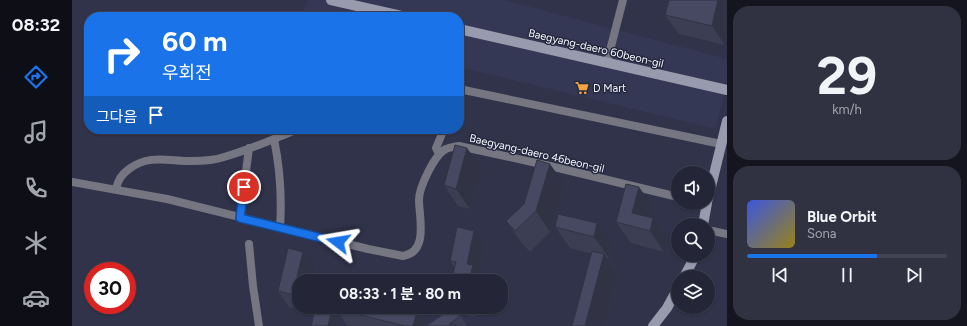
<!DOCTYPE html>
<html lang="ko">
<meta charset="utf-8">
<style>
:root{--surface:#242637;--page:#303242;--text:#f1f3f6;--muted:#a3a5ad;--line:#414352;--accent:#1a73e8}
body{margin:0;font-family:Figtree,"Noto Sans KR",sans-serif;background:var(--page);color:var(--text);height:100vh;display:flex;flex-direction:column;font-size:15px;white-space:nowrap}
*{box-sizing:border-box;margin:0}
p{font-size:13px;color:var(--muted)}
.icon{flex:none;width:22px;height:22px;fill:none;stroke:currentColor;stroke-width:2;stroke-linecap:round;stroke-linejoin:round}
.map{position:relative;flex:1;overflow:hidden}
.drawer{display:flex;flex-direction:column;gap:6px;padding:6px;background:#14151e;width:240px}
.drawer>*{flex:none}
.guide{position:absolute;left:12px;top:12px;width:380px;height:122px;border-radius:16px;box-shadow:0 1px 3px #0004,0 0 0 1px var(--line);background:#1a73e8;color:#fff;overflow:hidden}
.tools{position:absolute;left:599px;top:166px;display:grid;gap:8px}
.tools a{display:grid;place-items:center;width:44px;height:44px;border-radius:50%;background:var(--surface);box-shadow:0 1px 3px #0004,0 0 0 1px var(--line);font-size:20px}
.speed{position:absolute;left:12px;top:262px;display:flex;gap:8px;font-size:20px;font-weight:700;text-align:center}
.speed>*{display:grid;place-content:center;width:52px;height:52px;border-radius:50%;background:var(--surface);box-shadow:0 1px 3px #0004,0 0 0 1px var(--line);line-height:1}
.speed .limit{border:6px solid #d22;background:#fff;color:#111}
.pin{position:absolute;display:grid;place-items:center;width:34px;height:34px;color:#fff;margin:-17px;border:2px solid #fff;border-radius:50%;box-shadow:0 1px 4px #0007}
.me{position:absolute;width:44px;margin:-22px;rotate:284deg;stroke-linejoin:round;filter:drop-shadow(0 0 3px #0008)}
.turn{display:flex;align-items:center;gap:14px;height:84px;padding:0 12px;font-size:18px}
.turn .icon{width:52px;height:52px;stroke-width:2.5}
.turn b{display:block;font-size:28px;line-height:34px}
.then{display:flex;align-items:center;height:38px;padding:0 12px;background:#0003;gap:8px;font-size:15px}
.drawer .card{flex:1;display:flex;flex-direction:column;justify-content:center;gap:6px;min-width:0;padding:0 14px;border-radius:16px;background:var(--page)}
.drawer .dial{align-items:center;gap:0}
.dial b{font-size:52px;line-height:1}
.song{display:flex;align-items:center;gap:12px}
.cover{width:48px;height:48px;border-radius:6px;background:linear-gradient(135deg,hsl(230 70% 55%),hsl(50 70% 35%))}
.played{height:4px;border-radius:2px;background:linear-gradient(90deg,var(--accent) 65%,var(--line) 65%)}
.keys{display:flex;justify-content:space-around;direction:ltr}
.trip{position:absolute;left:220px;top:274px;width:216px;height:40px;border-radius:16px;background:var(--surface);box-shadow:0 1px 3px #0004,0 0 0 1px var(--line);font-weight:700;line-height:40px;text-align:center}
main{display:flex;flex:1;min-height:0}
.tab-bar{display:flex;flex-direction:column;width:72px;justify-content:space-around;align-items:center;background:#0e0f16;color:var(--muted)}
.tab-bar .icon{width:28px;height:28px}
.tab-bar .current{color:var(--accent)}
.tab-bar b{font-size:18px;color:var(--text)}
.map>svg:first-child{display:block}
.built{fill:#353855}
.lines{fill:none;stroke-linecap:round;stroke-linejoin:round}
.street{stroke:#757682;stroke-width:8}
.secondary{stroke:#989bad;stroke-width:10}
.wall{fill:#3c3f53}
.shaded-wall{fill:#313344}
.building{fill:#464961;stroke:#313344}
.route-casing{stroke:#114b97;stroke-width:10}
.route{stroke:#1a73e8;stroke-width:7}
.labels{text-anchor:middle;stroke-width:3;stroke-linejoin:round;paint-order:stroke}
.street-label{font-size:11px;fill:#f2f4fd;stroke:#26293e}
.poi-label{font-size:11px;fill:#f2f4fd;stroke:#26293e;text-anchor:start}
</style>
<main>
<nav class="tab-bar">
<b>08:32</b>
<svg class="icon current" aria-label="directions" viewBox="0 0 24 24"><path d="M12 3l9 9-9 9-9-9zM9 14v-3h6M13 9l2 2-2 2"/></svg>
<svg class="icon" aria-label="music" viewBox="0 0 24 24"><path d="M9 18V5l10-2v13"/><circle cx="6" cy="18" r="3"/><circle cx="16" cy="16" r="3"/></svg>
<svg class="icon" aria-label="phone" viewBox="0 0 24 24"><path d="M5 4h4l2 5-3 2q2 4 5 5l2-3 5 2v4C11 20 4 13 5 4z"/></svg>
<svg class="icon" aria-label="climate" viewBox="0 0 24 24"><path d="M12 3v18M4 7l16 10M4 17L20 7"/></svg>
<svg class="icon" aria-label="car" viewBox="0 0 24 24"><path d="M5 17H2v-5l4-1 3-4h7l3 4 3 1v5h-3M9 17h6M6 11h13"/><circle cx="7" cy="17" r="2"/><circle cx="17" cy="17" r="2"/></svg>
</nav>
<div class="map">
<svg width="655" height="326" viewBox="0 0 655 326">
<rect width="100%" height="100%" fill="#303349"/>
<!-- built -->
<path class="built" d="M236,0H432L655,59V81L644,129L387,67V17H227Z"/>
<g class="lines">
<!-- street -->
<path class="street" d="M535,62L551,0
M387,89L649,144
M202,139C208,168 210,198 208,228
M367,154L364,148L372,129
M0,182L95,199L296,249L331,256C357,252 347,217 347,200C347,187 363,154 374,149C378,147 383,147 387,146L478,166L606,197
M44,189C46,180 49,175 57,169C77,154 96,161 119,161C130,161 141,161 152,157C177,150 202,139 226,129
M168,218L177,148
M636,230L655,234
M177,244L181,286L187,326"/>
<!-- secondary -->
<path class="secondary" d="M259,0L334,17
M387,29L655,90
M636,199L655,121
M631,225L635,203
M612,277L620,262L622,255
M581,326L595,308L606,288"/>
</g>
<!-- wall -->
<path class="wall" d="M655,0L653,45L607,34L593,15Z
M410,168L398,209L386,206L372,185Z
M493,185L478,232L458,252L449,242L434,221Z
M582,208L579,218L596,239L592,252L559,243L544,222Z
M486,214L540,244L537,258L535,257L547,275L533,326H500L520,254L498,248L483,227Z
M413,246L407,274L411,280L382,267L378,261Z
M242,267L239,280L227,281V307H253L252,311L259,313L268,326H239L242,312L217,307L206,291Z
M382,307H406L404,317L387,313L395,326H280L275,325L264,309L345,312L354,325Z"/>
<!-- shaded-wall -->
<path class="shaded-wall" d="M646,0H655V37L653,45L640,26Z
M395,148L410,168L398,209L384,189Z
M478,164L493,185L478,232L464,211Z
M567,187L582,208L576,230L560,213Z
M581,218L596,239L592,252L578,231Z
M525,223L540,244L537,258L522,237Z
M402,231L413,246L407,274L411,280V281H397L395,264Z
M231,252L242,267L239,281L225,277Z
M532,254L547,275L533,326H513Z
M246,307H253L251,314Z
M397,307H406L404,317Z
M345,312L355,326H341Z
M259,313L268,326H256Z"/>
<!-- building -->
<path class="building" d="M597,0H646L640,26L593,15Z
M383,145L395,148L384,189L372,185Z
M465,160L478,164L464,211L443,231L434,221L452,204Z
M554,184L567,187L560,213L581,218L578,231L544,222Z
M486,214L525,223L522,237L483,227Z
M385,227L402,231L395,264L401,265L397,281H379L384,262L378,261Z
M216,248L231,252L225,277L243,281H227V296L206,291Z
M520,251L532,254L513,326H500Z
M265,307H324L345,312L341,326H333L264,309Z
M382,307L388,316L377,324L386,326H354Z
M243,310L259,313L256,326H239Z"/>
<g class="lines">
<!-- route casing -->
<g class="route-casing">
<path id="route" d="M172,187L168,218L266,242"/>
</g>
<!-- route -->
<use href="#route" class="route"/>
</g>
<!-- icons -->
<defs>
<g id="supermarket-bare" transform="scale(1.08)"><path d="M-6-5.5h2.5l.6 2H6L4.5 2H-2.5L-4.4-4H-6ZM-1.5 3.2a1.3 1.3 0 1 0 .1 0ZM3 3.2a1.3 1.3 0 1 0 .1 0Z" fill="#f3a442" stroke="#26293e" stroke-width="2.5" paint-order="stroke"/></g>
</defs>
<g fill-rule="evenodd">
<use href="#supermarket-bare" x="510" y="88"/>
</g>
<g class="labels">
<!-- street labels -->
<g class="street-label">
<text transform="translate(524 48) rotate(13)" y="4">Baegyang-daero 60beon-gil</text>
<text transform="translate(465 153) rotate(13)" y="4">Baegyang-daero 46beon-gil</text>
</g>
<!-- poi labels -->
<g class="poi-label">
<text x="521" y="92">D Mart</text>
</g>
</g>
</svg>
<div class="tools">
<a><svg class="icon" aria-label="sound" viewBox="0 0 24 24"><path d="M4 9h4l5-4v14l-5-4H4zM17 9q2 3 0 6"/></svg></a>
<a><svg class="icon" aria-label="search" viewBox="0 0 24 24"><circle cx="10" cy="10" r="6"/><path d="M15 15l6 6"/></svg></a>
<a><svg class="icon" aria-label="layers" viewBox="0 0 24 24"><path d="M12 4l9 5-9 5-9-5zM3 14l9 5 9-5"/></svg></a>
</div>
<div class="speed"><div class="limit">30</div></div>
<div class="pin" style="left:172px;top:187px;background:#d93025"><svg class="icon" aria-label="arrive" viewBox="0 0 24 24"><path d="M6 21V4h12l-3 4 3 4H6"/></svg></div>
<svg class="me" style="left:266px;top:242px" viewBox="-20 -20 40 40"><path d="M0-17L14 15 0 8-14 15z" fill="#1a73e8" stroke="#fff" stroke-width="4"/></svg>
<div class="trip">08:33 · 1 분 · 80 m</div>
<div class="guide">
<div class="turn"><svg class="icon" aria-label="right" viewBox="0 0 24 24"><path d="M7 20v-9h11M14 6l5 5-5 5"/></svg><div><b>60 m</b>우회전</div></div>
<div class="then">그다음<svg class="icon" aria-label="arrive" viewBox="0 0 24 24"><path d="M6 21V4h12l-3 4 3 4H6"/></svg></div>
</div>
</div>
<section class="drawer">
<div class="card dial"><b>29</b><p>km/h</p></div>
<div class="card">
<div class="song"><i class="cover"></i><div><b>Blue Orbit</b><p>Sona</p></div></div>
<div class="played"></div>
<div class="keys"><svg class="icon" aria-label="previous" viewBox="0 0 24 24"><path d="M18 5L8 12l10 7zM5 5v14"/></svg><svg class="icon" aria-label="pause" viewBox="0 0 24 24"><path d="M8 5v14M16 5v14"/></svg><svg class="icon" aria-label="next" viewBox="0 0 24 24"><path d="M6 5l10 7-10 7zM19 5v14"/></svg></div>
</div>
</section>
</main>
